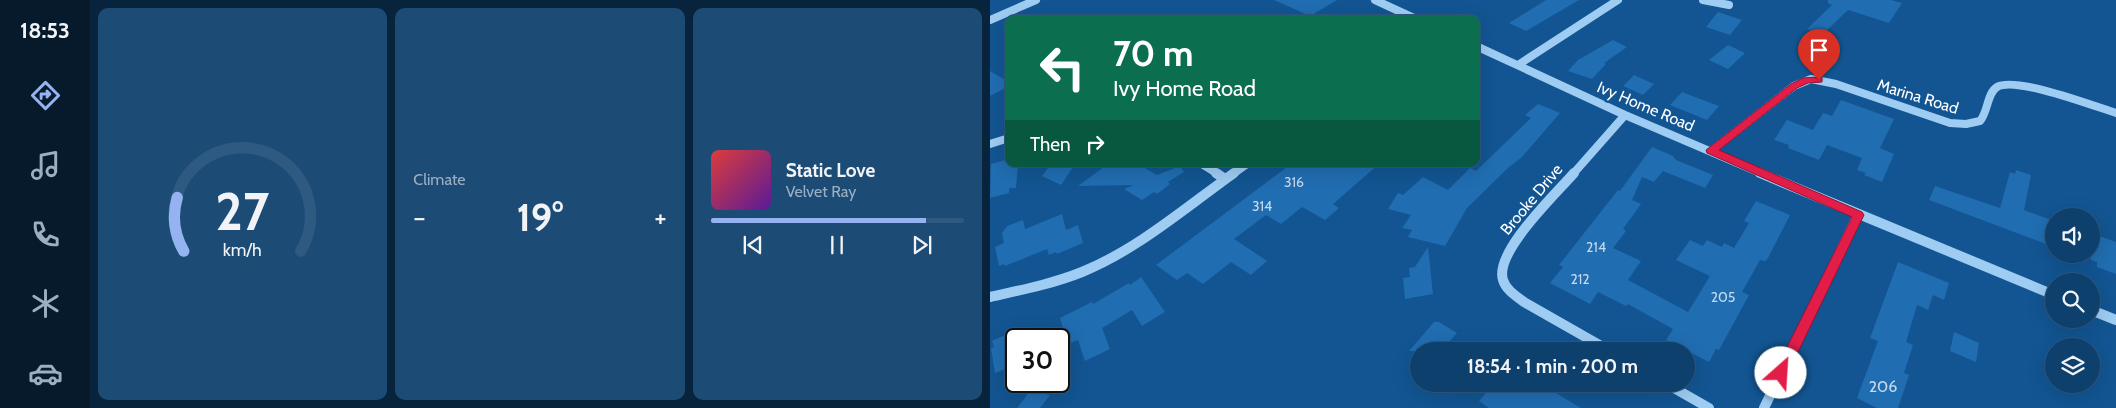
<!DOCTYPE html>
<meta charset="utf-8">
<style>
:root{--surface:#0e406e;--page:#1c4b76;--text:#f1f3f6;--muted:#9bafc2;--line:#2e5981;--accent:#95b2f1}
body{margin:0;font-family:Cabin,sans-serif;background:var(--page);color:var(--text);height:100vh;display:flex;flex-direction:column;font-size:19px;white-space:nowrap}
*{box-sizing:border-box;margin:0}
p{font-size:16px;color:var(--muted)}
.icon{flex:none;width:28px;height:28px;fill:none;stroke:currentColor;stroke-width:2;stroke-linecap:round;stroke-linejoin:round}
.map{position:relative;flex:1;overflow:hidden}
.drawer{display:flex;flex-direction:column;gap:8px;padding:8px;background:#08233c;width:900px}
.drawer>*{flex:none}
.hud{position:absolute;left:15px;top:15px;width:475px;height:152px;border-radius:10px;box-shadow:0 5px 20px #0002,0 0 0 1px var(--line);background:#0b6e4f;color:#fff;overflow:hidden}
.tools{position:absolute;left:1055px;top:208px;display:grid;gap:10px}
.tools a{display:grid;place-items:center;width:55px;height:55px;border-radius:50%;background:var(--surface);box-shadow:0 5px 20px #0002,0 0 0 1px var(--line);font-size:25px}
.speed{position:absolute;left:15px;top:328px;display:flex;gap:10px;font-size:25px;font-weight:700;text-align:center}
.speed>*{display:grid;place-content:center;width:65px;height:65px;border-radius:50%;background:var(--surface);box-shadow:0 5px 20px #0002,0 0 0 1px var(--line);line-height:1}
.speed .limit{border:2px solid #111;border-radius:8px;background:#fff;color:#111}
.pin{position:absolute;display:grid;place-items:center;width:42px;height:42px;color:#fff;margin:-51px -21px;border-radius:50% 50% 50% 0;rotate:-45deg;box-shadow:0 0 5px #0007}
.pin .icon{rotate:45deg}
.me{position:absolute;width:55px;margin:-28px;rotate:26deg;stroke-linejoin:round;filter:drop-shadow(0 0 4px #0008)}
.turn{display:flex;align-items:center;gap:18px;height:105px;padding:0 25px;font-size:22px}
.turn .icon{width:65px;height:65px;stroke-width:2.5}
.turn b{display:block;font-size:35px;line-height:42px}
.then{display:flex;align-items:center;height:48px;padding:0 25px;background:#0003;gap:10px;font-size:19px}
.big{font-size:38px;font-weight:800;line-height:1.1}
.drawer .card{flex:1;display:flex;flex-direction:column;justify-content:center;gap:8px;min-width:0;padding:0 18px;border-radius:10px;background:var(--page)}
.drawer .dial{align-items:center;gap:0}
.dial svg{height:130px;overflow:visible;fill:none;stroke:var(--line);stroke-width:7;stroke-linecap:round;text-anchor:middle}
.dial text{fill:var(--text);stroke:none}
.song{display:flex;align-items:center;gap:15px}
.cover{width:60px;height:60px;border-radius:8px;background:linear-gradient(135deg,hsl(0 70% 55%),hsl(270 70% 35%))}
.played{height:5px;border-radius:2px;background:linear-gradient(90deg,var(--accent) 85%,var(--line) 85%)}
.keys{display:flex;justify-content:space-around;direction:ltr}
.heat{display:flex;justify-content:space-between;align-items:center;font-size:28px;direction:ltr}
.drawer .tiles{flex:1;display:grid;gap:8px;grid-template-columns:repeat(3,1fr)}
.trip{position:absolute;left:420px;top:342px;width:285px;height:50px;border-radius:25px;background:var(--surface);box-shadow:0 5px 20px #0002,0 0 0 1px var(--line);font-weight:800;line-height:50px;text-align:center}
main{display:flex;flex:1;min-height:0}
.menu{display:flex;flex-direction:column;width:90px;justify-content:space-around;align-items:center;background:#061a2c;color:var(--muted)}
.menu .icon{width:35px;height:35px}
.menu .current{color:var(--accent)}
.menu b{font-size:22px;color:var(--text)}
.map>svg:first-child{display:block}
.building{fill:#206db1}
.lines{fill:none;stroke-linecap:round;stroke-linejoin:round}
.minor-far1{stroke:#9fccf2;stroke-width:8}
.minor{stroke:#9fccf2;stroke-width:10}
.route{fill:#e11d48;stroke:#92132f}
.labels{text-anchor:middle;stroke-width:5;stroke-linejoin:round;paint-order:stroke}
.number-label{font-size:14px;fill:#c7daec}
.street-label{font-size:16px;fill:#fff;stroke:#125592}
.near-number-label{font-size:16px;fill:#c7daec}
</style>
<main>
<nav class="menu">
<b>18:53</b>
<svg class="icon current" aria-label="directions" viewBox="0 0 24 24"><path d="M12 3l9 9-9 9-9-9zM9 14v-3h6M13 9l2 2-2 2"/></svg>
<svg class="icon" aria-label="music" viewBox="0 0 24 24"><path d="M9 18V5l10-2v13"/><circle cx="6" cy="18" r="3"/><circle cx="16" cy="16" r="3"/></svg>
<svg class="icon" aria-label="phone" viewBox="0 0 24 24"><path d="M5 4h4l2 5-3 2q2 4 5 5l2-3 5 2v4C11 20 4 13 5 4z"/></svg>
<svg class="icon" aria-label="climate" viewBox="0 0 24 24"><path d="M12 3v18M4 7l16 10M4 17L20 7"/></svg>
<svg class="icon" aria-label="car" viewBox="0 0 24 24"><path d="M5 17H2v-5l4-1 3-4h7l3 4 3 1v5h-3M9 17h6M6 11h13"/><circle cx="7" cy="17" r="2"/><circle cx="17" cy="17" r="2"/></svg>
</nav>
<section class="drawer">
<div class="tiles">
<div class="card dial"><svg viewBox="0 0 100 80">
<path d="M14 69A42 42 0 1 1 86 69"/>
<path d="M14 69A42 42 0 0 1 10 36" stroke="#95b2f1"/>
<text x="50" y="56" font-size="32" font-weight="700">27</text>
<text x="50" y="72" font-size="11">km/h</text>
</svg></div>
<div class="card"><p>Climate</p>
<div class="heat"><a>−</a><b class="big">19°</b><a>+</a></div>
</div>
<div class="card">
<div class="song"><i class="cover"></i><div><b>Static Love</b><p>Velvet Ray</p></div></div>
<div class="played"></div>
<div class="keys"><svg class="icon" aria-label="previous" viewBox="0 0 24 24"><path d="M18 5L8 12l10 7zM5 5v14"/></svg><svg class="icon" aria-label="pause" viewBox="0 0 24 24"><path d="M8 5v14M16 5v14"/></svg><svg class="icon" aria-label="next" viewBox="0 0 24 24"><path d="M6 5l10 7-10 7zM19 5v14"/></svg></div>
</div>
</div>
</section>
<div class="map">
<svg width="1126" height="408" viewBox="0 0 1126 408">
<rect width="100%" height="100%" fill="#125592"/>
<!-- building -->
<path class="building" d="M284,0H347L320,16Z
M556,0H589L536,31L519,23Z
M838,0H901L912,3L899,23L858,10L832,35L817,29L842,5L838,3Z
M728,12L752,20L740,35L716,27Z
M623,40L637,47L614,63L616,64L602,79L578,71L588,60Z
M738,45L755,53L738,69L719,60Z
M0,71L19,82V86L0,96Z
M644,75L664,84L653,95L633,86Z
M692,92L710,99L729,106L717,120L680,105Z
M851,100L904,119L890,148L904,154L892,182L874,175L876,173L867,170L872,158L837,145L829,160L798,148L799,145L784,140L797,120L823,130L833,113L842,116Z
M548,104L570,113L532,157L519,167L477,208L455,246L418,237L422,230L412,228L421,215L398,209L408,193L413,195L433,177L458,190L480,168L486,171L541,118L535,115Z
M662,147L683,156L686,160L723,175L715,188L673,171L664,182L652,177L642,200L651,204L633,229L636,231L623,248L651,261L638,280L698,312L720,276L686,260L700,240L713,246L717,240L732,247L734,243L744,248L759,223L754,221L766,201L800,215L778,258L775,261L770,260L752,292L759,295L729,350L726,349L719,362L676,340L683,329L638,304L636,306L608,292L600,304L560,283L573,267L569,265L628,190L630,191Z
M19,159V164H28L26,188H19V193L0,198L1,164Z
M61,164H85L71,185L52,176Z
M118,164H148L167,175L190,166L194,172L178,182L180,184L167,194L164,192L152,200L134,189L144,185L88,186Z
M301,164H389L343,204L349,208L335,220L312,207L291,224L276,215L244,239L277,261L261,275L241,262L213,284L197,273L187,280L166,265Z
M1026,170L1041,175L1034,210L1064,221V247L939,200L945,186L1010,208L1020,172L1025,174Z
M72,214L76,230L88,225L93,243L67,254L66,252L59,255L57,249L15,266L14,264L9,266L5,247L14,243L12,233L17,226L33,220L35,229Z
M1101,233L1126,242V274L1107,267V262L1101,260Z
M438,247L443,294L415,299L413,278L420,277L419,268L425,267Z
M908,262L959,283L954,300L943,295L938,310L927,305L916,342L923,345L914,373L919,375L908,408H887L867,398L888,341L880,338Z
M151,277L175,312L152,326L142,310L112,328L120,349L95,361L88,340L78,344L70,318L102,302L103,304L139,283L140,285Z
M444,322H449L467,333L459,342L475,351H419Z
M26,330V365L5,373L1,348L4,347L2,341Z
M964,332L989,343L986,362L960,351Z
M481,384H551L591,408H499L489,401L496,393Z
M40,391L60,395L50,408H27Z"/>
<g class="lines">
<!-- minor-far1 -->
<path class="minor-far1" d="M385,0L426,19
M713,0L739,5
M0,20L46,0
M486,46L635,115L773,174
M528,65L628,0
M0,144L19,138
M721,151L804,86L821,79L846,84L960,123L976,124L990,121C998,112 997,93 1007,87C1025,76 1104,106 1126,113
M212,164L228,174
M243,174L257,164
M583,174L635,115"/>
<!-- minor -->
<path class="minor" d="M226,173L235,179
M584,173C566,194 504,252 513,280C516,290 526,296 534,302L620,351
M770,173L1064,295
M0,297C31,290 62,284 92,272C148,249 195,208 244,173
M1101,310L1126,320
M677,384L719,408
M774,408L868,215"/>
</g>
<!-- route -->
<path class="route" d="M829,77H832V82L818,83L807,88L729,150L872,212L874,215L796,377L791,379L786,377L784,373L862,217L717,153L716,150L801,84L813,78Z"/>
<g class="labels">
<!-- number labels -->
<g class="number-label">
<text x="304" y="187">316</text>
<text x="272" y="211">314</text>
<text x="606" y="252">214</text>
<text x="590" y="284">212</text>
<text x="733" y="302">205</text>
</g>
<!-- street labels -->
<g class="street-label">
<text transform="translate(928 96) rotate(17)" y="6">Marina Road</text>
<text transform="translate(656 106) rotate(23)" y="6">Ivy Home Road</text>
<text transform="translate(541 199) rotate(-50)" y="6">Brooke Drive</text>
</g>
<!-- near-number labels -->
<g class="near-number-label">
<text x="893" y="392">206</text>
</g>
</g>
</svg>
<div class="tools">
<a><svg class="icon" aria-label="sound" viewBox="0 0 24 24"><path d="M4 9h4l5-4v14l-5-4H4zM17 9q2 3 0 6"/></svg></a>
<a><svg class="icon" aria-label="search" viewBox="0 0 24 24"><circle cx="10" cy="10" r="6"/><path d="M15 15l6 6"/></svg></a>
<a><svg class="icon" aria-label="layers" viewBox="0 0 24 24"><path d="M12 4l9 5-9 5-9-5zM3 14l9 5 9-5"/></svg></a>
</div>
<div class="speed"><div class="limit">30</div></div>
<div class="pin" style="left:829px;top:80px;background:#d93025"><svg class="icon" aria-label="arrive" viewBox="0 0 24 24"><path d="M6 21V4h12l-3 4 3 4H6"/></svg></div>
<svg class="me" style="left:791px;top:373px" viewBox="-20 -20 40 40"><circle r="19" fill="#fff"/><path d="M0-13L10 11 0 6-10 11z" fill="#e11d48"/></svg>
<div class="trip">18:54 · 1 min · 200 m</div>
<div class="hud">
<div class="turn"><svg class="icon" aria-label="left" viewBox="0 0 24 24"><path d="M17 20v-9H6M10 6l-5 5 5 5"/></svg><div><b>70 m</b>Ivy Home Road</div></div>
<div class="then">Then<svg class="icon" aria-label="right" viewBox="0 0 24 24"><path d="M7 20v-9h11M14 6l5 5-5 5"/></svg></div>
</div>
</div>
</main>
